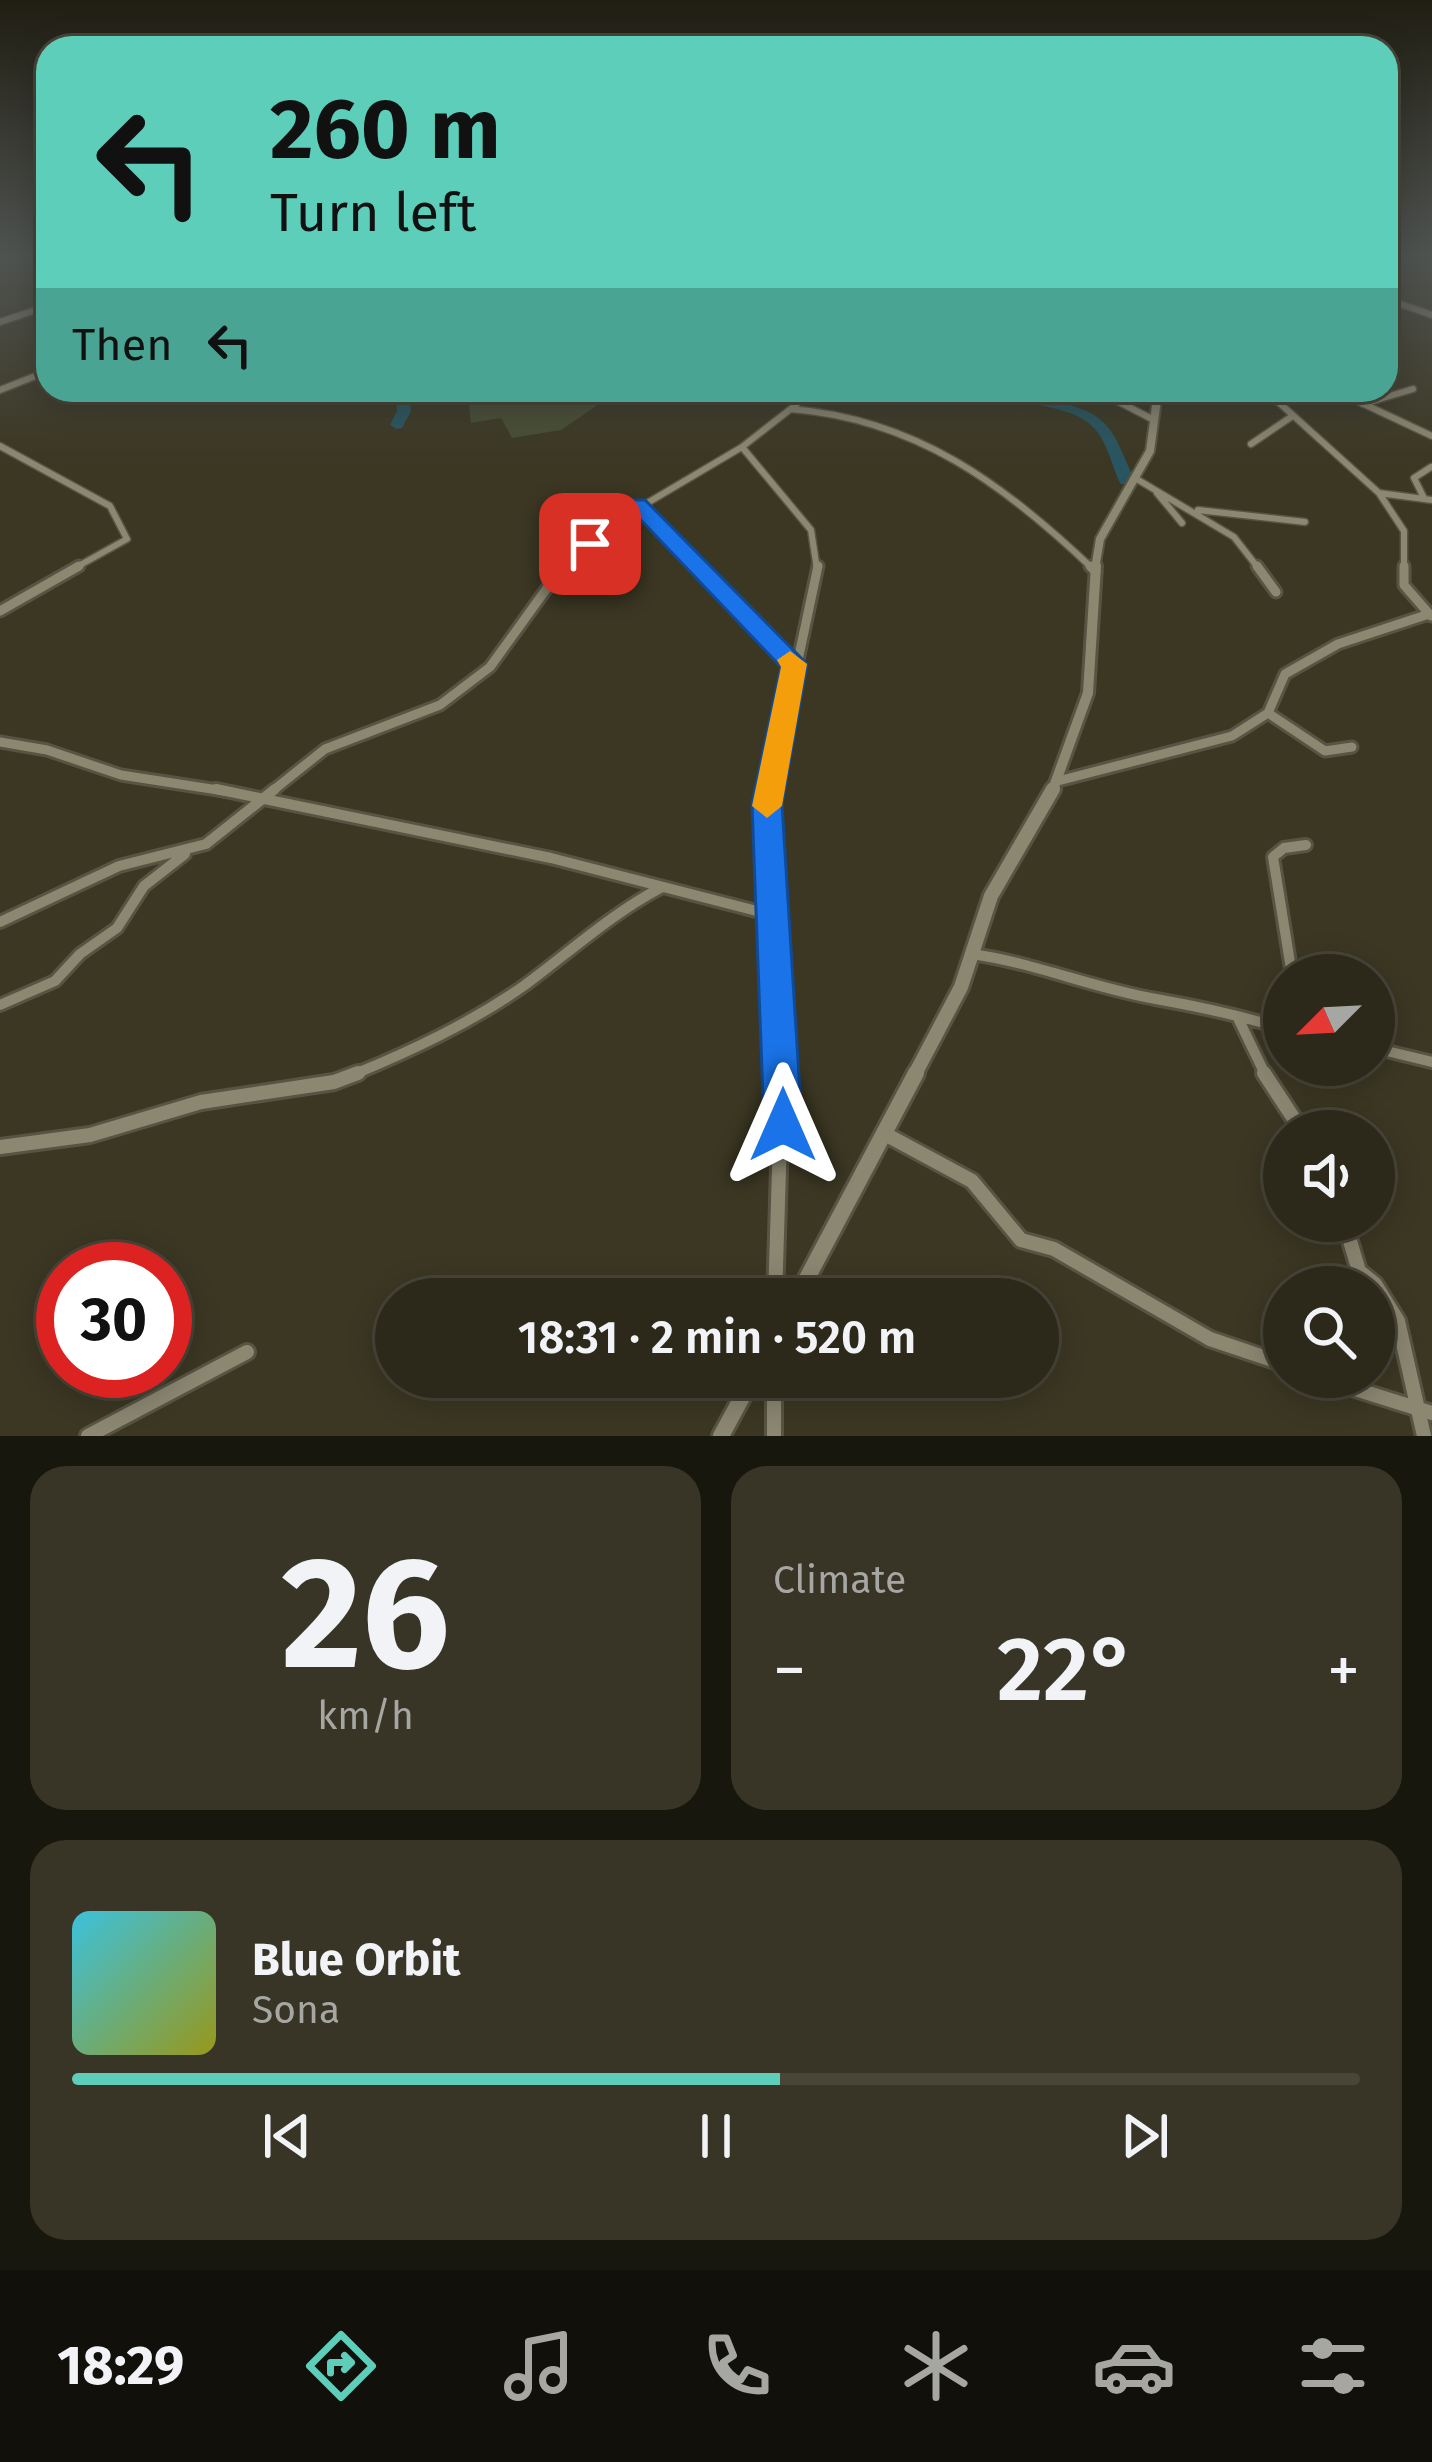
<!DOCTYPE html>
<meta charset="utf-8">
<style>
:root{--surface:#2c291a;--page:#383527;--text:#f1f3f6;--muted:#a6a6a2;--line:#484539;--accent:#5dceb9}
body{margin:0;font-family:"Fira Sans",sans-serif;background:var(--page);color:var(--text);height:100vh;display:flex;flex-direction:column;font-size:45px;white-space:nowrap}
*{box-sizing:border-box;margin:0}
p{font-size:39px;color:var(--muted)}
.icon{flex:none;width:66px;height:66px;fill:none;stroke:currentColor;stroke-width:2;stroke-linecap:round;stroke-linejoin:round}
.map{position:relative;height:1436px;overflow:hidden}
.side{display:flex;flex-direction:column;gap:30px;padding:30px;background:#18170e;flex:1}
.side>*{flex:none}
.hud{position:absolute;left:36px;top:36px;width:1362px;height:366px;border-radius:36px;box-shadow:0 6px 30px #0003,0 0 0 3px var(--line);background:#5dceb9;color:#111;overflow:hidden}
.needle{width:78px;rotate:246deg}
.controls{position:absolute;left:1263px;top:954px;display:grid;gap:24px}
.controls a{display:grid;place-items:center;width:132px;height:132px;border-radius:50%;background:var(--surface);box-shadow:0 6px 30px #0003,0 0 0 3px var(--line);font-size:60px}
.speed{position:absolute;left:36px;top:1242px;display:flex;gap:24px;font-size:60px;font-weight:700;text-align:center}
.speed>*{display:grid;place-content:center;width:156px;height:156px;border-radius:50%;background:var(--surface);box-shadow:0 6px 30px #0003,0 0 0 3px var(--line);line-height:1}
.speed .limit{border:18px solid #d22;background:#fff;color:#111}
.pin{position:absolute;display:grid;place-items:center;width:102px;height:102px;color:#fff;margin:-51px;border-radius:24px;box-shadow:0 6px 18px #0006}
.me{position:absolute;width:132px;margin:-66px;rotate:0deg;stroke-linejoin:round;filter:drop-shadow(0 0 9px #0008)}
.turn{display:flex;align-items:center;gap:42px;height:252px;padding:0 36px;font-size:54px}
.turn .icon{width:156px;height:156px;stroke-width:2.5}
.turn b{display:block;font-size:84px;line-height:102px}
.then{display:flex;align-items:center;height:114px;padding:0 36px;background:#0003;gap:24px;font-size:45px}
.big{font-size:90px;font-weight:600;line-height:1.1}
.side .widget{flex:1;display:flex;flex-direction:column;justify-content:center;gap:18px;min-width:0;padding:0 42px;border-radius:36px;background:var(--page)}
.side .dial{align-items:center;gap:0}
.dial b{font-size:156px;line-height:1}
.song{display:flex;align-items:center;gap:36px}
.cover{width:144px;height:144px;border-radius:18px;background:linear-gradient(135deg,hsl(190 70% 55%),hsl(60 70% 35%))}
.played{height:12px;border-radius:6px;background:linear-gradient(90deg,var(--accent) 55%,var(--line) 55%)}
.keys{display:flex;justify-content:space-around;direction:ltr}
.heat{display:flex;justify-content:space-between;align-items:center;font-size:66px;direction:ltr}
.side .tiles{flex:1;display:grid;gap:30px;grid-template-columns:1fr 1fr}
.widget:last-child{grid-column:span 2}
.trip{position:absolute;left:375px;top:1278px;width:684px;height:120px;border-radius:60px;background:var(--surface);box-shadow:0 6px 30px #0003,0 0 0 3px var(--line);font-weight:600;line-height:120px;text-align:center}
.tab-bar{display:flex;height:192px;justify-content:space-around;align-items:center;background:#12100a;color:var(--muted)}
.tab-bar .icon{width:84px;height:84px}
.tab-bar .on{color:var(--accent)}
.tab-bar b{font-size:54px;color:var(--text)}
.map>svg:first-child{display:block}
.green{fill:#474d33}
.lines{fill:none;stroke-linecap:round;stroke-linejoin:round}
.river{fill:#285560;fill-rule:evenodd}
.minor-far3-casing{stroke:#575443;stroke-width:9}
.minor-far2-casing{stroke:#575443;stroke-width:15}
.minor-far1-casing{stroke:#575443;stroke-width:16}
.minor-casing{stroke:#575443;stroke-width:20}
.tertiary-far4-casing{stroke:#575443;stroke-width:9}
.tertiary-far3-casing{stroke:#575443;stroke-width:12}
.tertiary-far2-casing{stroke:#575443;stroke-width:16}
.tertiary-far1-casing{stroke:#575443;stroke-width:20}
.tertiary-casing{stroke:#575443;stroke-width:22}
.minor-far3{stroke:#8c8771;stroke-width:6}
.minor-far2{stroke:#8c8771;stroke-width:9}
.minor-far1{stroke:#8c8771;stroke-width:10}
.minor{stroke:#8c8771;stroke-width:14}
.tertiary-far4{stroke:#8c8771;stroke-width:6}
.tertiary-far3{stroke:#8c8771;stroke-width:8}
.tertiary-far2{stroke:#8c8771;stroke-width:10}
.tertiary-far1{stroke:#8c8771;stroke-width:14}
.tertiary{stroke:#8c8771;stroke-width:16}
.route{fill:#1a73e8;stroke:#114b97;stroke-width:3}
.slow{fill:#f59e0b}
</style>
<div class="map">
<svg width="1432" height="1436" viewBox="0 0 1432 1436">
<rect width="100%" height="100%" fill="#3b3723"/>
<!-- green -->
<path class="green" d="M481,390H589L599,404L561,430L512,438L501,418L471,423L468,398Z"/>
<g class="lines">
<!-- river -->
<path class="river" d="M395,390H409L411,411L402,428L397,429L390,425L397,411Z
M1005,390C1022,390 1035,397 1051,400C1112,414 1111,428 1135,481L1133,484H1121L1119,481C1112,465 1106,440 1094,428C1071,403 1031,411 1005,390Z"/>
<!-- minor-far3 casing -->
<g class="minor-far3-casing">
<path id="minor-far3" d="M1386,299L1432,315
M0,322L48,306
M0,390L48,371
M803,390L797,404L742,447L811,530L817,569
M1096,390L1154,420
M1265,390L1379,493L1404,531V569
M1334,390L1432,436
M1363,404L1413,389
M791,409C916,419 1005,485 1093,569
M1251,444L1291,417
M0,446L110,506L127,539L73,569
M1135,478L1234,537L1259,569
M1157,493L1182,523
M1379,493L1432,500
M1424,498L1414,478L1431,467
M637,504L701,569
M1198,510L1305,522
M560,569L610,525L742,447"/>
</g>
<!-- minor-far2 casing -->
<g class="minor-far2-casing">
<path id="minor-far2" d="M698,566L794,665
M1090,566L1096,572
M1257,566L1276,592
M1404,566V585L1431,616
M0,611L79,566
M1268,713L1325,751L1352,747
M0,742L47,750L121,775L231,792
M1058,781L1232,736L1268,713L1285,674L1338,644L1429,614
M271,792L325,749L440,705L490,667L563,566
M770,792L818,566"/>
</g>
<!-- minor-far1 casing -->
<g class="minor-far1-casing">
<path id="minor-far1" d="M216,789L551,858L776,916
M770,789L783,1076
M0,922L119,866L206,844L275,789
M972,954C1035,963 1093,988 1156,999C1201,1007 1239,1015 1284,1029
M1292,975L1273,857L1284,848L1306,845
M0,1005L55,981L80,954L117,928L144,886L185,854
M1237,1016L1266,1076
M1374,1048L1432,1062
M350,1076C411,1051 471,1023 525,985C571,951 611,914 662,887"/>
</g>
<!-- minor casing -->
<g class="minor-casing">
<path id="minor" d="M1264,1073L1302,1131
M885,1134L972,1181L1021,1240L1054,1249L1210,1339L1284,1364
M0,1147L90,1135L201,1102L334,1082L358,1073
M1344,1221L1359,1271L1375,1284L1398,1321L1424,1436
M775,1299L782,1073
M774,1377V1436
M1317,1377L1432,1413
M88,1436L247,1352"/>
</g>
<!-- tertiary-far4 casing -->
<g class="tertiary-far4-casing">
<path id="tertiary-far4" d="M1157,395L1158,390"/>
</g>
<!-- tertiary-far3 casing -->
<g class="tertiary-far3-casing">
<path id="tertiary-far3" d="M1095,569L1100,539L1150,451L1158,392"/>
</g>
<!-- tertiary-far2 casing -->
<g class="tertiary-far2-casing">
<path id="tertiary-far2" d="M1052,792L1088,693L1096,566"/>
</g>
<!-- tertiary-far1 casing -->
<g class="tertiary-far1-casing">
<path id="tertiary-far1" d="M914,1076L961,987L991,896L1053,789"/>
</g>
<!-- tertiary casing -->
<g class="tertiary-casing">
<path id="tertiary" d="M796,1299L916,1073
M721,1436L753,1377"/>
</g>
<!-- minor-far3 -->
<use href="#minor-far3" class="minor-far3"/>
<!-- minor-far2 -->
<use href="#minor-far2" class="minor-far2"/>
<!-- minor-far1 -->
<use href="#minor-far1" class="minor-far1"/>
<!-- minor -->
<use href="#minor" class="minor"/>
<!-- tertiary-far4 -->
<use href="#tertiary-far4" class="tertiary-far4"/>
<!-- tertiary-far3 -->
<use href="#tertiary-far3" class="tertiary-far3"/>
<!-- tertiary-far2 -->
<use href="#tertiary-far2" class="tertiary-far2"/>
<!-- tertiary-far1 -->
<use href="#tertiary-far1" class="tertiary-far1"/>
<!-- tertiary -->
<use href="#tertiary" class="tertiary"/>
</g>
<!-- sky -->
<linearGradient id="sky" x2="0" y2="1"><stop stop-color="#201e13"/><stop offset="0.56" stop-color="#4f5350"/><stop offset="1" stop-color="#4f5350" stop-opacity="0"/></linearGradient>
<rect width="1432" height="458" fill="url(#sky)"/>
<!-- route -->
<path class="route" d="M630,500H645L807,664L782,804L802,1125L797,1139L783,1145L769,1139L764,1125L752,804L781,667L637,516L597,549H582V539Z"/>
<!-- slow -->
<path class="slow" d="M790,651L807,664L782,806L767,818L752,806L781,667L777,660Z"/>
</svg>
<div class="controls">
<a><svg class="needle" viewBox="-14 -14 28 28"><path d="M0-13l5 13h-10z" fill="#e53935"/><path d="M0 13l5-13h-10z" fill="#a6a6a2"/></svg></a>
<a><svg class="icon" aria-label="sound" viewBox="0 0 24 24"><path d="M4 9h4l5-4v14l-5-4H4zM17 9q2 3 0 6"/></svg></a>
<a><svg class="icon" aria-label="search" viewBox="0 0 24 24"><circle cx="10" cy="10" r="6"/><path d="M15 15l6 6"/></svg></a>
</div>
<div class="speed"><div class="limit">30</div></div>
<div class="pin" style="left:590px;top:544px;background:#d93025"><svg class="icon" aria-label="arrive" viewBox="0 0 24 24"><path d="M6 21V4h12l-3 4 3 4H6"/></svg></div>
<svg class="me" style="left:783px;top:1125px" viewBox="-20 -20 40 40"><path d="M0-17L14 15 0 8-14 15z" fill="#1a73e8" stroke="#fff" stroke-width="4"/></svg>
<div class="trip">18:31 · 2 min · 520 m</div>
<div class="hud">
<div class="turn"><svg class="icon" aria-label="left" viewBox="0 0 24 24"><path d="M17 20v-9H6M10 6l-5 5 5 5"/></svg><div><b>260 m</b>Turn left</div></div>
<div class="then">Then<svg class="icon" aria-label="left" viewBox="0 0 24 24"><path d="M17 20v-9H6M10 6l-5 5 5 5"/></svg></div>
</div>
</div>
<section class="side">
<div class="tiles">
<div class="widget dial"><b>26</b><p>km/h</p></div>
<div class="widget"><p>Climate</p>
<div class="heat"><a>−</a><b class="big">22°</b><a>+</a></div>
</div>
<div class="widget">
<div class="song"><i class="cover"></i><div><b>Blue Orbit</b><p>Sona</p></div></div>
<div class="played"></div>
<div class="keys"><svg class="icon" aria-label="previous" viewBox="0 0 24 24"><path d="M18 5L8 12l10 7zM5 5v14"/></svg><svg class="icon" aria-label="pause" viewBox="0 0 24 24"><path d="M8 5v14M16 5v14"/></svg><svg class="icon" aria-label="next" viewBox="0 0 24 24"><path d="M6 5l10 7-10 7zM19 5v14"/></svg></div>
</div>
</div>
</section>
<nav class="tab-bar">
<b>18:29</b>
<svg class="icon on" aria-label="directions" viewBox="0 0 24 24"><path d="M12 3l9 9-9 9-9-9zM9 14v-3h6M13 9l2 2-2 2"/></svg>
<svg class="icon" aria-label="music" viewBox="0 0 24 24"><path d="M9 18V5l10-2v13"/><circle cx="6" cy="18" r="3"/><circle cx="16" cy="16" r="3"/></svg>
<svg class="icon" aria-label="phone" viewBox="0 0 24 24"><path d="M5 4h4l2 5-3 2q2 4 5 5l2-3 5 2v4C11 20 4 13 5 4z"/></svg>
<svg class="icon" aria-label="climate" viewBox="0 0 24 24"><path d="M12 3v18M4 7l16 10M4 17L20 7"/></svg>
<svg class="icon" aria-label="car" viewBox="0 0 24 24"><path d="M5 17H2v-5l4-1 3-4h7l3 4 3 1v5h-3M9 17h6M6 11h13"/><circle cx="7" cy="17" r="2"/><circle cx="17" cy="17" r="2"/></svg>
<svg class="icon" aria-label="filters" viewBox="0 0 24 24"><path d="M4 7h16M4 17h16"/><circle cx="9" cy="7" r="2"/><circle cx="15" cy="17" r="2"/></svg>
</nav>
